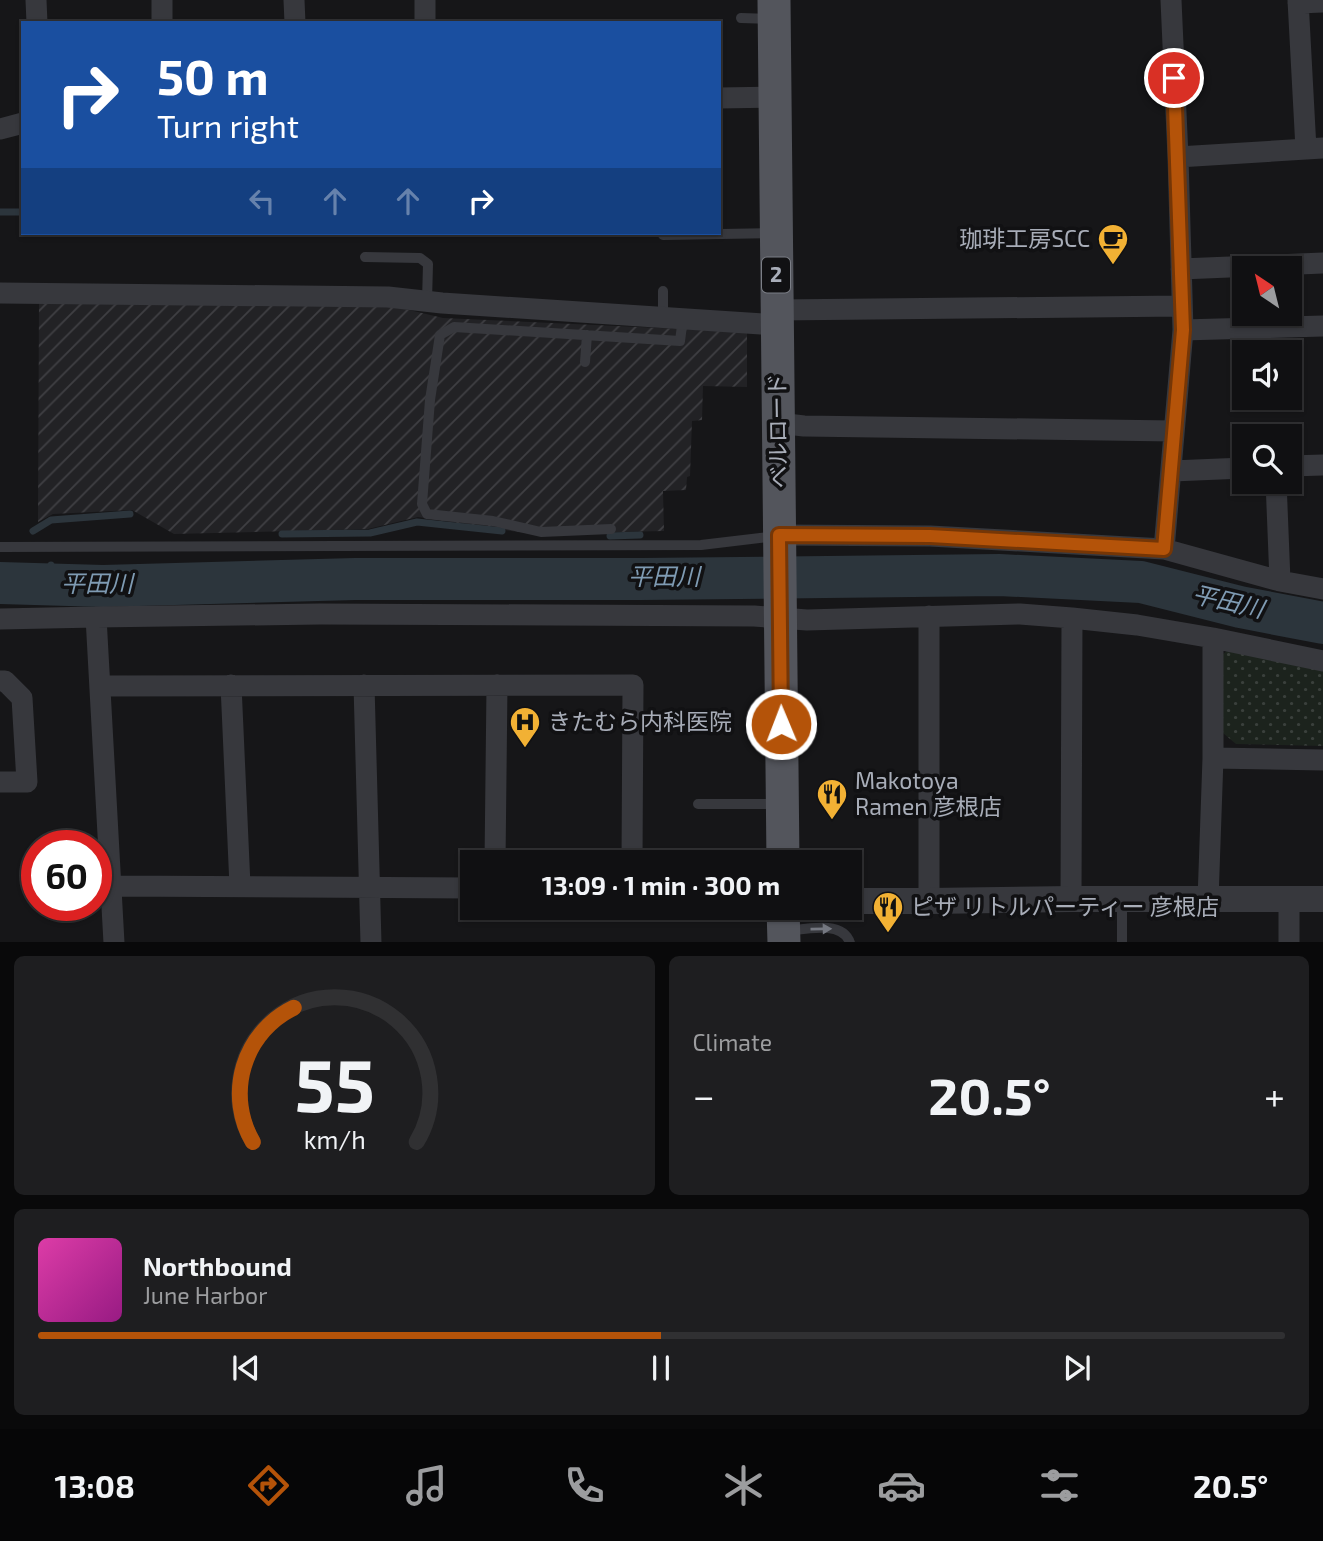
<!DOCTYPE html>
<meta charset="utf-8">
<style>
:root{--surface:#101012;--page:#1e1e20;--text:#f1f3f6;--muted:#9c9d9f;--line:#303032;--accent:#b45309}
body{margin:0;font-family:"Exo 2","Noto Sans JP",sans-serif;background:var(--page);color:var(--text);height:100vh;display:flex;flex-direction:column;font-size:26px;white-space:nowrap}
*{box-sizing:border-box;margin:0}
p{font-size:23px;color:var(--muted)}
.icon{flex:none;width:38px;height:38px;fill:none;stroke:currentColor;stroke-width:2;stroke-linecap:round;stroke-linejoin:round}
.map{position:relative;height:942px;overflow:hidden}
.sheet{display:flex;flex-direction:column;gap:14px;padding:14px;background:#09090a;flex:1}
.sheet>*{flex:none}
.top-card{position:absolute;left:21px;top:21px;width:700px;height:214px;border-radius:0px;box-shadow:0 2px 5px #0004,0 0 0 2px var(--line);background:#1a4fa0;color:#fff;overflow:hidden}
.needle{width:46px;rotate:325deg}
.fabs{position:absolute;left:1232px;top:256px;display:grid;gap:14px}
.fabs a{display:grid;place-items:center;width:70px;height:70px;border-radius:0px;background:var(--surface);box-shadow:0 2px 5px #0004,0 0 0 2px var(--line);font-size:35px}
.speed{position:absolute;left:21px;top:830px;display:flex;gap:14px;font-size:35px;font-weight:700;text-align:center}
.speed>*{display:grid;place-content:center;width:91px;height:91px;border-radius:50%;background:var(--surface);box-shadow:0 2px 5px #0004,0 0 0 2px var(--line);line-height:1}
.speed .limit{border:10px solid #d22;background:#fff;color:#111}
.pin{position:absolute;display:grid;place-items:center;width:60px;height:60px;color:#fff;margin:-30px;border:4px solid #fff;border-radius:50%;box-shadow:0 2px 7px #0007}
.me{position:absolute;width:77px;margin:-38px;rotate:359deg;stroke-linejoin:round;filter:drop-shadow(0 0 5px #0008)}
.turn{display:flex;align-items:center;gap:24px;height:147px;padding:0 21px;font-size:32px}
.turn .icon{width:91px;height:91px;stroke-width:2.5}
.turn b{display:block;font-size:49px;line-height:60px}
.lanes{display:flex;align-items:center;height:66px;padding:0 21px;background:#0003;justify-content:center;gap:35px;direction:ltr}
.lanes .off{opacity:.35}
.big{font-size:52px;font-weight:700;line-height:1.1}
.sheet .widget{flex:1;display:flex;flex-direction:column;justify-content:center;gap:10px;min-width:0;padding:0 24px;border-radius:10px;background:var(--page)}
.sheet .dial{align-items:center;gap:0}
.dial svg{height:182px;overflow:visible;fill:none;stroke:var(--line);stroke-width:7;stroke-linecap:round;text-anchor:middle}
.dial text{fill:var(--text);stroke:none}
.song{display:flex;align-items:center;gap:21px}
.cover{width:84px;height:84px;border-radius:10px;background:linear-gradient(135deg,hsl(320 70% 55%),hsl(310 70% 35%))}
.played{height:7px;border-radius:4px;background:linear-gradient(90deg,var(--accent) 50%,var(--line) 50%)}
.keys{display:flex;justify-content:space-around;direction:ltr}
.heat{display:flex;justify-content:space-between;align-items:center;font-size:38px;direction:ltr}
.sheet .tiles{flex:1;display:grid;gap:14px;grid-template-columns:1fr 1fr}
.widget:last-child{grid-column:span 2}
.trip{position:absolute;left:460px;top:850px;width:402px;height:70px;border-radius:0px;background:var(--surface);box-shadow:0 2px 5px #0004,0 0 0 2px var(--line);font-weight:700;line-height:70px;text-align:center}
.dock{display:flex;height:112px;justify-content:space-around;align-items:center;background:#060607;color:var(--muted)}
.dock .icon{width:49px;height:49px}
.dock .selected{color:var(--accent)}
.dock b{font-size:32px;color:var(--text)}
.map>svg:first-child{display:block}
.industrial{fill:url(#industrial-furrows)}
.park{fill:url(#park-dots)}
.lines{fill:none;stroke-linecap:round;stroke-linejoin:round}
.stream{stroke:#2c353c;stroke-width:7}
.river{stroke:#2c353c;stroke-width:42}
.service{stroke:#37383d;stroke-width:10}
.minor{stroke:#37383d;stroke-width:21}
.tertiary{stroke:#37383d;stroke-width:26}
.primary{stroke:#53555c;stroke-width:33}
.oneway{fill:#757881}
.route-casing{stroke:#753606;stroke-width:18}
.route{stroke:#b45309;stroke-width:12}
.labels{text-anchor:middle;stroke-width:7;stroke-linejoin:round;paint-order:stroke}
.shield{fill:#111113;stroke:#7b7e86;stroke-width:2}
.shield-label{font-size:21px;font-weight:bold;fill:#a8adb8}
.poi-label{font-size:23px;fill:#a8adb8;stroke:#111113;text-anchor:start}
.street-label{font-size:23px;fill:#a8adb8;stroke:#111113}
.water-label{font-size:24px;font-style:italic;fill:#7f9bb3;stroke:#111113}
</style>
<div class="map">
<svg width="1323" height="943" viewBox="0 0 1323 943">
<defs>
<pattern id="industrial-furrows" width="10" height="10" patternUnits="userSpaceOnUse" patternTransform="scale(1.75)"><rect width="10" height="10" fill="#222225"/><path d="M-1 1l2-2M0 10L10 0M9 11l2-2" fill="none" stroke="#3f3f43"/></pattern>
<pattern id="park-dots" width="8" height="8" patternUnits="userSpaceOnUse" patternTransform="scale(1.75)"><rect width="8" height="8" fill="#1c231d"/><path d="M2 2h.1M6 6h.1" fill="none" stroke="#3a403c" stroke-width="1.8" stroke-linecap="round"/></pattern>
</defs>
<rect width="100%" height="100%" fill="#161618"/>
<!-- industrial -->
<path class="industrial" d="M39,301L388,305L443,318L747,332V387L703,386L702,420L692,421L690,476L687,477L686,490L663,491L664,531L532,534L418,517L368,529L174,534L132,510L53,514L38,522Z"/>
<!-- park -->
<path class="park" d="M1228,650L1323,668V746L1236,744L1223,733L1222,655Z"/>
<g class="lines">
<!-- stream -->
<path class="stream" d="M0,212H23
M33,531L51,520L130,514
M282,534L370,533L417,522L502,531
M610,536L640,535
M51,565V584"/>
<!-- river -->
<path class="river" d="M0,583L103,586L355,579H642L999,575L1141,582L1240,607L1323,623"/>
<!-- service -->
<path class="service" d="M741,18L769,19
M663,235L772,233
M365,257L420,258L428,264L427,301
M663,317V291
M585,362L587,335
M611,529L541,532L493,521L427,514L422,504L430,400L440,335L454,327L680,341L683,318
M0,547L701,545L776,536
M698,804H779
M787,931C806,929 843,920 850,943
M1122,943V900"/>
<!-- minor -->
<path class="minor" d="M36,0L37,23
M162,0V23
M294,0L295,23
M1298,0L1306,149
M1298,3L1323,2
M425,23V0
M719,98L775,97
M0,129L23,123
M1178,157L1323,148
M1181,269L1323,263
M0,293L388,297L442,303L777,325
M777,310L1182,306
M1183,330L1323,326
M778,423L804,426L1174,431
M1290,466L1323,465
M1172,471L1244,468
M1276,481L1280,581
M779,535L930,536L1164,549L1280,581L1323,589
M1164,549L1183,330L1178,157L1171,0
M929,616V901
M0,619L96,617
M0,681H5L22,698L27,782H0
M231,685L240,886
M364,685L371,943
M101,686L633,685L632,863
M1213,758L1323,760
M495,863L497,685
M111,886L472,888
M1071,899L1072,618
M1289,899V943
M1208,900L1213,758V638
M114,943L96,617L320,614L754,616L807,620L1020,614L1072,618L1137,625L1213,638L1323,661"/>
<!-- tertiary -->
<path class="tertiary" d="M850,901H929L1071,899H1323"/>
<!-- primary -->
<path class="primary" d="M774,0L783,863
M783,908L784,943"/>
</g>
<!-- one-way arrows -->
<defs><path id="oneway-solid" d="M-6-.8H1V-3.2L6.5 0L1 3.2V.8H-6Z" transform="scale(1.75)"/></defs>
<use class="oneway" href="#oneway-solid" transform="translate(821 929) rotate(-1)"/>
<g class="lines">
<!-- route casing -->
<g class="route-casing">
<path id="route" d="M781,724L779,535L930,536L1164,549L1183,330L1174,78"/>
</g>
<!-- route -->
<use href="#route" class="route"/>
</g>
<!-- icons -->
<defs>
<g id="cafe-pin" transform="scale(1.575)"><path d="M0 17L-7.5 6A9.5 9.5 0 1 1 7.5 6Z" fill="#f2b134" stroke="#111113"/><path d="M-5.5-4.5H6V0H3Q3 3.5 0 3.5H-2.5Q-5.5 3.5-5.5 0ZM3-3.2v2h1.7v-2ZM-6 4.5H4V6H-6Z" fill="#111"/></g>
<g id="hospital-pin" transform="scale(1.575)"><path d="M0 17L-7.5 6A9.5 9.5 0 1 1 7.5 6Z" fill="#f2b134" stroke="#111113"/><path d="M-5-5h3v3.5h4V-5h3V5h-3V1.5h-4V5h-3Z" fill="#111"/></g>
<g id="restaurant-pin" transform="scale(1.575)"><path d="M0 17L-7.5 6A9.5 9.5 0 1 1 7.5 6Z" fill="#f2b134" stroke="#111113"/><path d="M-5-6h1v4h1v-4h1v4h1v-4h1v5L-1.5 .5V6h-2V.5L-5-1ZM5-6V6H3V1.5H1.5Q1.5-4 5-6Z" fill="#111"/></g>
</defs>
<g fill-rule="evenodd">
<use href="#cafe-pin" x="1113" y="239"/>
<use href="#hospital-pin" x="525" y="722"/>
<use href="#restaurant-pin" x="832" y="794"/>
<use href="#restaurant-pin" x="888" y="907"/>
</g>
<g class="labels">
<!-- shield labels -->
<rect class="shield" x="762" y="257.5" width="28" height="35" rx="5"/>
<g class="shield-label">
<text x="776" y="282">2</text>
</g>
<!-- poi labels -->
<g class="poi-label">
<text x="1090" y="247" text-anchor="end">珈琲工房SCC</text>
<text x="548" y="730">きたむら内科医院</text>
<text x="855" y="789">Makotoya<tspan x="855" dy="26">Ramen 彦根店</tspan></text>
<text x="911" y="915">ピザ リトルパーティー 彦根店</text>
</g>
<!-- street labels -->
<g class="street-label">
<text transform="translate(778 431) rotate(-91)" y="8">ベルロード</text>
</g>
<!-- water labels -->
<g class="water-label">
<text x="664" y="585">平田川</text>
<text x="97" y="592">平田川</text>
<text transform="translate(1228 602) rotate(13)" y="8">平田川</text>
</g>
</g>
</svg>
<div class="fabs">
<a><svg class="needle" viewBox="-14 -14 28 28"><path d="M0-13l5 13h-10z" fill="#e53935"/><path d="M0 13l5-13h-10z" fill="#9c9d9f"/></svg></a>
<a><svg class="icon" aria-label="sound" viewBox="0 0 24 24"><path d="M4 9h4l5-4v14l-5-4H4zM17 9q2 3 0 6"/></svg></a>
<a><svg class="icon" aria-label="search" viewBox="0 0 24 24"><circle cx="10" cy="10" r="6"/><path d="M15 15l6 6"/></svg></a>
</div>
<div class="speed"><div class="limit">60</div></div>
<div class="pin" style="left:1174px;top:78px;background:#d93025"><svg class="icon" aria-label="arrive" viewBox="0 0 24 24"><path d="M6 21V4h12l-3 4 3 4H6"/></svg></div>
<svg class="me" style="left:781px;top:724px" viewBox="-20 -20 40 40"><circle r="17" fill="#b45309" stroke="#fff" stroke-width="3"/><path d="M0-11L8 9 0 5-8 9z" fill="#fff"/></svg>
<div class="trip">13:09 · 1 min · 300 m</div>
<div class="top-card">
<div class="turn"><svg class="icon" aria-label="right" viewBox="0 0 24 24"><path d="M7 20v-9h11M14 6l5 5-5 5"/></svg><div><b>50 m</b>Turn right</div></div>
<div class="lanes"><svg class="icon off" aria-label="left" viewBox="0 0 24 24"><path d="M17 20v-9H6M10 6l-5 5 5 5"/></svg><svg class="icon off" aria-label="ahead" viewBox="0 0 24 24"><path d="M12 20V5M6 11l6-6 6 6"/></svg><svg class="icon off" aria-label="ahead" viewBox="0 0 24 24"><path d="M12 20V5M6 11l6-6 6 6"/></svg><svg class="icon" aria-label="right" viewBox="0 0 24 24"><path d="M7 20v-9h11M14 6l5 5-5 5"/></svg></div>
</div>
</div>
<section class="sheet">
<div class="tiles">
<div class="widget dial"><svg viewBox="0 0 100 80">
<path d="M14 69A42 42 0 1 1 86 69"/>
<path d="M14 69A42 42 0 0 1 32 10" stroke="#b45309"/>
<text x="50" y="56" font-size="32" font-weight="700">55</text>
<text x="50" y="72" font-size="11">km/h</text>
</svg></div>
<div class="widget"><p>Climate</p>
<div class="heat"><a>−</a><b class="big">20.5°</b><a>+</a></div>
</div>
<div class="widget">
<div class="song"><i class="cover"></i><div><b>Northbound</b><p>June Harbor</p></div></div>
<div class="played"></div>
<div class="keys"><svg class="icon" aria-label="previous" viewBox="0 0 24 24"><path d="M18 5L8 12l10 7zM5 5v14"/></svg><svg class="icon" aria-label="pause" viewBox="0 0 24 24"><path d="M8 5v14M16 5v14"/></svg><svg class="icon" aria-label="next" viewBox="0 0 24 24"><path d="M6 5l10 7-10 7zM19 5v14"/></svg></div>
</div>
</div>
</section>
<nav class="dock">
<b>13:08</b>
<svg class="icon selected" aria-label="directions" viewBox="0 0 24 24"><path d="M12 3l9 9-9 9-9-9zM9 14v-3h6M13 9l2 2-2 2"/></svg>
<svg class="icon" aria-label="music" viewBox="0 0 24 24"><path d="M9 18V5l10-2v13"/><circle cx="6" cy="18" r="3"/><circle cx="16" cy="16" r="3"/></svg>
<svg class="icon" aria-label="phone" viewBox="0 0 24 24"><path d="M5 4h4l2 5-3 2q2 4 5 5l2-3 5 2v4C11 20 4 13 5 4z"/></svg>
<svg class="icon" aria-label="climate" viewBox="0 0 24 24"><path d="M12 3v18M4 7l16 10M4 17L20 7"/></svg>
<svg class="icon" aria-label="car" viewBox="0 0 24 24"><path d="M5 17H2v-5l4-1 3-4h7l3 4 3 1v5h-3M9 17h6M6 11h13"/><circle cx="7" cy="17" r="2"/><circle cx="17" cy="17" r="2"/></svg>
<svg class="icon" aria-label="filters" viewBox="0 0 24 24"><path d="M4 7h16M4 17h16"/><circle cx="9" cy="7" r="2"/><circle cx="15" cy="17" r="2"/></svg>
<b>20.5°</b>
</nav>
